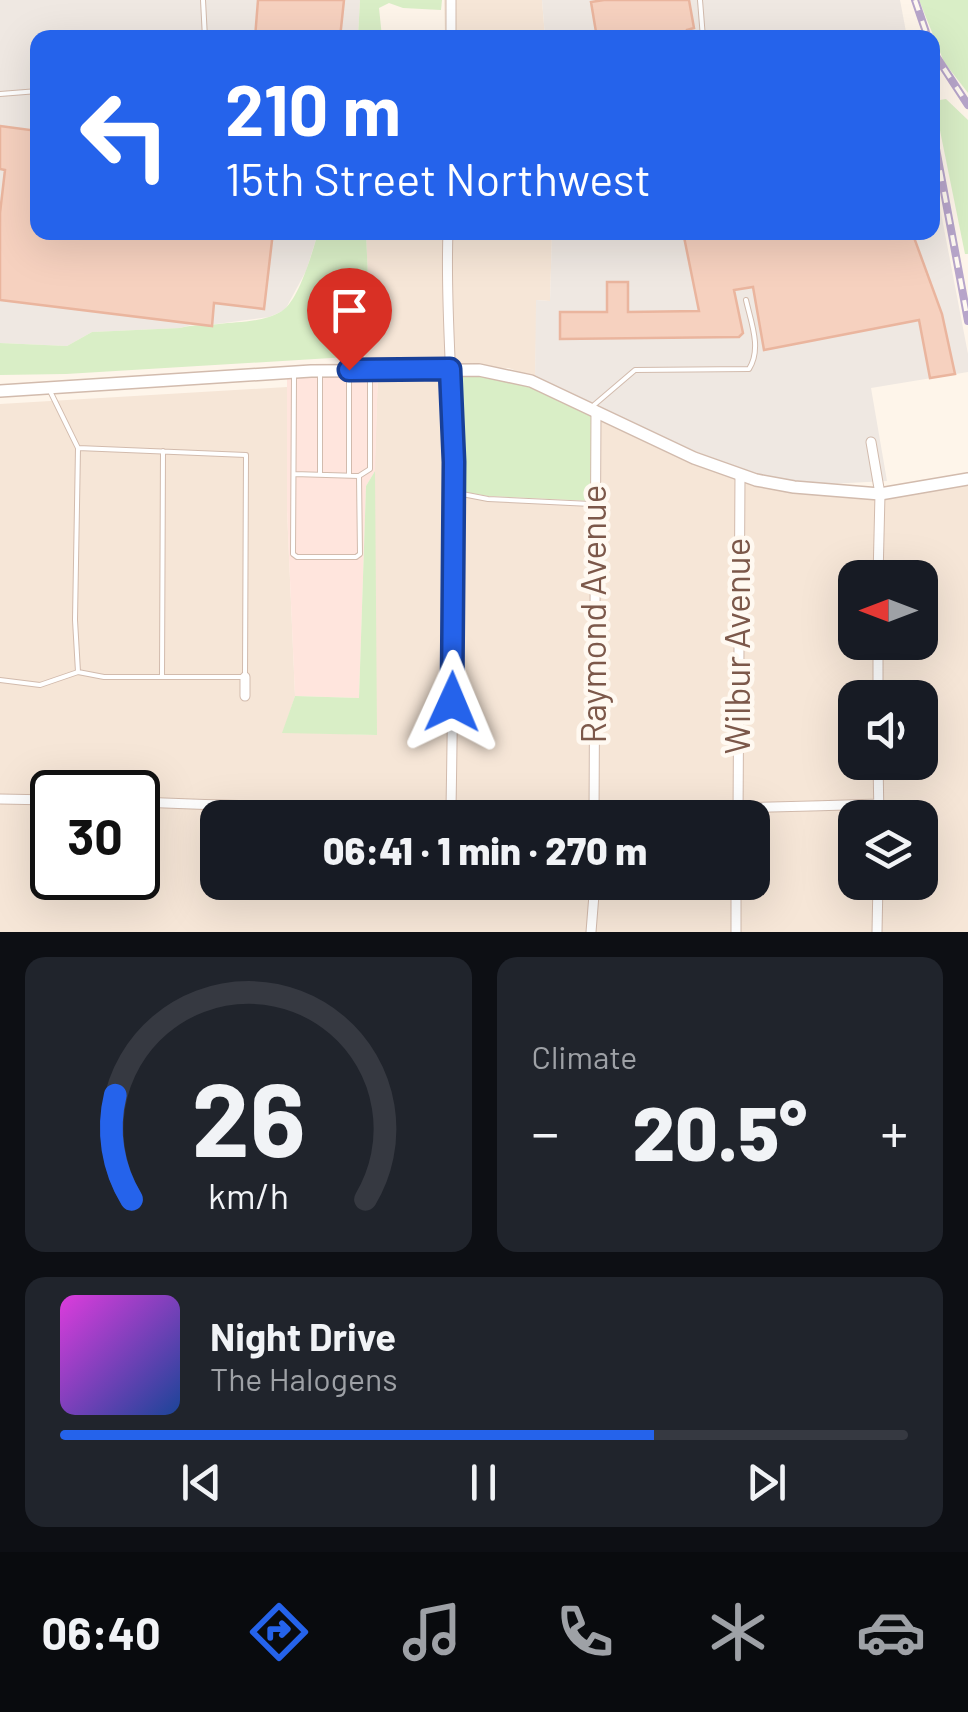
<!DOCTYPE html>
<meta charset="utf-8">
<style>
:root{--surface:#171b24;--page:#20242c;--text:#f1f3f6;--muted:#9ea1a6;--line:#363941;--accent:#2563eb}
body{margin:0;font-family:Barlow,sans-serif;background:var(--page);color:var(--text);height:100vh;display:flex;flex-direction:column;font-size:38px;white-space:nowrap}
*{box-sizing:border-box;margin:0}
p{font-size:32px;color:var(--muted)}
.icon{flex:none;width:55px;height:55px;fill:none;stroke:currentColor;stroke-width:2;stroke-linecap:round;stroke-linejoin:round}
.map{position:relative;height:932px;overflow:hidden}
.side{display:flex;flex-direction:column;gap:25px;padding:25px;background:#0d0f14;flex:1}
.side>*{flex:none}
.top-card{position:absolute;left:30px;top:30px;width:910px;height:210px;border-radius:20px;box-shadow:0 10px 40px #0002;background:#2563eb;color:#fff;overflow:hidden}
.needle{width:65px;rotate:270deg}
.tools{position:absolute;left:838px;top:560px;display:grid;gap:20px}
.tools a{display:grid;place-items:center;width:100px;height:100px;border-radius:20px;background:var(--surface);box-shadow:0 10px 40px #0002;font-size:50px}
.speed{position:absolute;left:30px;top:770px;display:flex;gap:20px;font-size:50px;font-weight:700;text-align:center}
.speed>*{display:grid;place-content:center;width:130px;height:130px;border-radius:50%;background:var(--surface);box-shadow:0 10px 40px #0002;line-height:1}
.speed .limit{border:5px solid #111;border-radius:15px;background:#fff;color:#111}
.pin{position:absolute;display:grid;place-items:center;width:85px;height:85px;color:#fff;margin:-102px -42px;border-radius:50% 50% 50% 0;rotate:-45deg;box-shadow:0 0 10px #0007}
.pin .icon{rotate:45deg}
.me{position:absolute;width:110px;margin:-55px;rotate:1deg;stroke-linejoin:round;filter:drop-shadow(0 0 8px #0008)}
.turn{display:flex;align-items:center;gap:35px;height:210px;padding:0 30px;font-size:45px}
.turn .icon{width:130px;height:130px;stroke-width:2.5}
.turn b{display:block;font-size:70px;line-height:85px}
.big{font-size:75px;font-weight:800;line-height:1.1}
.side .widget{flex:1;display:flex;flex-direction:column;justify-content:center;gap:15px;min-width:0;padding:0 35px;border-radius:20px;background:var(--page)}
.side .dial{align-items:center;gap:0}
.dial svg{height:260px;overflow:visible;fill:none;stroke:var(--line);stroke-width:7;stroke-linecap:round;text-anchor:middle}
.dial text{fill:var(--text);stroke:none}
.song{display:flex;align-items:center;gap:30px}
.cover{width:120px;height:120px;border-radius:15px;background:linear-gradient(135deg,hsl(300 70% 55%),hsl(220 70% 35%))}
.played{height:10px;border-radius:5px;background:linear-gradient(90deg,var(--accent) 70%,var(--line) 70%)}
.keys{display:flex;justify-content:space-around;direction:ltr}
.heat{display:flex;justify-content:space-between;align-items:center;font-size:55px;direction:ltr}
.side .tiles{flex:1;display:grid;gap:25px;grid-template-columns:1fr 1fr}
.widget:last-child{grid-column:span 2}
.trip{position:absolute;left:200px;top:800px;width:570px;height:100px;border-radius:20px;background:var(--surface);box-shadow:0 10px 40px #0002;font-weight:800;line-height:100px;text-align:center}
.tab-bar{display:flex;height:160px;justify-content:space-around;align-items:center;background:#090b0e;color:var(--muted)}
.tab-bar .icon{width:70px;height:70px}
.tab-bar .on{color:var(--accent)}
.tab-bar b{font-size:45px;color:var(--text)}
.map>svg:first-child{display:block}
.residential{fill:#f6e6d7;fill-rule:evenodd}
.commercial{fill:#ffe5dd}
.industrial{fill:#efe8e2}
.green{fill:#d9eec6}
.building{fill:#f6d1bf;stroke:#eab59e;stroke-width:2.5}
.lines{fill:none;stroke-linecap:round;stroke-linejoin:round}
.service-casing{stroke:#d2bbad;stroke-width:6}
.minor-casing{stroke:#d2bbad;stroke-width:11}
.tertiary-casing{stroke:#d2bbad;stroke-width:14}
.service{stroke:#fff;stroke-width:4}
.minor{stroke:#fff;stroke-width:9}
.tertiary{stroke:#fff;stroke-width:11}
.rail-casing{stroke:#b7a5ca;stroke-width:8}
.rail{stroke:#fff9f1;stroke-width:4;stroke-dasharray:11;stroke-linecap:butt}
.route-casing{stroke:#184099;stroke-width:25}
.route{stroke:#2563eb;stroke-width:18}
.labels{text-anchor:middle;stroke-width:9;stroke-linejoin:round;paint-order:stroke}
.street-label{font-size:35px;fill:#7c584a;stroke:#fff9f1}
</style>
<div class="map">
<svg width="968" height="932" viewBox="0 0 968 932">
<rect width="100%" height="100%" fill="#fef5ea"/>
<!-- residential -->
<path class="residential" d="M444,0H542L545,37H445Z
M366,233H552L550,301L537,300L535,378L509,368L365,365L368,277Z
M450,369L452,491L488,499L595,504L596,411L733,473L838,493L968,479V932H0V404L287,387V510L295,696L283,732L376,735L374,486L378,370ZM855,578H920V642H855ZM855,698H920V762H855ZM52,792H138V878H52ZM218,818H752V882H218ZM855,818H920V882H855Z"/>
<!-- commercial -->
<path class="commercial" d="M378,373L375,471L366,486L359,698L295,696L287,510V378Z"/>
<!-- industrial -->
<path class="industrial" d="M0,0H360L358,37L38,38V232L318,233L306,271L285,310L269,317L209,325L194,324L180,328L92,332L67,346L0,343Z
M542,0H900L907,37H545Z
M933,171L968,354V372L871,388L887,481L809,485L769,478L697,452L535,378L536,300L550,301L552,233L932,232Z"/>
<!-- green -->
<path class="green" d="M360,0H442L441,10L403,8L389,3L379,8L382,37H358Z
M919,0H968V93L944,62Z
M946,99L968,120V254H965L934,101Z
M318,233H366L368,277L364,356L66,374L0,375V343L67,346L92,332L180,328C194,324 205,326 219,324C238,322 265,322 282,311C299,300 312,253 318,233Z
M454,372L508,378L593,412L591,501L488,496L454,490Z
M375,471L377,735L282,733L295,696L359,698L366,486Z"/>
<!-- building -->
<path class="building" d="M258,0H344L340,38H255Z
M604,0H689L694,28L687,30L688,38H597L591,2Z
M0,126L38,131V232H273L264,309L214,303L212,326L0,300V213L5,170L0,169Z
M683,232H723L724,236L742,232H912L942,314L955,374L930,378L919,320L764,350L753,287L734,290L743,333L739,337L560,339V312H607V282H628V312L699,311Z"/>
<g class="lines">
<!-- service casing -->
<g class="service-casing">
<path id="service" d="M203,0L205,38
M700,0L703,38
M0,94L38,91
M320,374V474
M349,374V474
M294,377L293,554L297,557H356L360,554L359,476
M51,393L78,448L75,620L78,672
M594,405L635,370L749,369C762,349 751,322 746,300
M294,474L359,476L370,469V372
M457,493L488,499L591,504
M162,676L163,451
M0,680L40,685L78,672L104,677H245L246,455L78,448"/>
</g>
<!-- minor casing -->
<g class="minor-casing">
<path id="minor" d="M451,38V0
M448,232C445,307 453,381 453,455C455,573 453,691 451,809
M871,442L880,494L878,578
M878,642V698
M245,696V677
M878,762L879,818
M0,799L52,800
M138,802C384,812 632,812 879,804
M594,818L596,411
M738,818L740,475
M591,932L595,882
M736,932V882
M877,932L878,882"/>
</g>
<!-- tertiary casing -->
<g class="tertiary-casing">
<path id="tertiary" d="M0,391L311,371L479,370L531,381L694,458L756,480L794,487L880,494L968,479"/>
</g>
<!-- service -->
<use href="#service" class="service"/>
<!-- minor -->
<use href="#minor" class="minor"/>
<!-- tertiary -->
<use href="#tertiary" class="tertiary"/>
<!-- rail casing -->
<g class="rail-casing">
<path id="rail" d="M915,0L928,38
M932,50L968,105
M932,127L968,321"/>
</g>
<!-- rail -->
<use href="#rail" class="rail"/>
</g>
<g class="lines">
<!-- route casing -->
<g class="route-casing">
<path id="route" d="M349,370L450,369L454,462L452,702"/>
</g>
<!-- route -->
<use href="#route" class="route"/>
</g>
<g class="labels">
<!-- street labels -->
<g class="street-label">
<text transform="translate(594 614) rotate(-90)" y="12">Raymond Avenue</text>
<text transform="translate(738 646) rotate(-90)" y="12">Wilbur Avenue</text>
</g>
</g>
</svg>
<div class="tools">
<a><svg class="needle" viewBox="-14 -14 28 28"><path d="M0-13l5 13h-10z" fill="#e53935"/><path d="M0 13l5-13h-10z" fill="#9ea1a6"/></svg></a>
<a><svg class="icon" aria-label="sound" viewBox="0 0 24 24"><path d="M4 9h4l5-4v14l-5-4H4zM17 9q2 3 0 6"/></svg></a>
<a><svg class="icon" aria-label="layers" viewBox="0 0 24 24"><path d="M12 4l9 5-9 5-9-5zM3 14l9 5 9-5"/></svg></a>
</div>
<div class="speed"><div class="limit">30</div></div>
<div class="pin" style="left:349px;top:370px;background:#d93025"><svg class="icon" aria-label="arrive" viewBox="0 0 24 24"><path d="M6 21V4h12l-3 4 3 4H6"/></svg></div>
<svg class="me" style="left:452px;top:702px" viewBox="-20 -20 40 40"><path d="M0-17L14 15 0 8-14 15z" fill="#2563eb" stroke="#fff" stroke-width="4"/></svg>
<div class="trip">06:41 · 1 min · 270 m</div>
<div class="top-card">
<div class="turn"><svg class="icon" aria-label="left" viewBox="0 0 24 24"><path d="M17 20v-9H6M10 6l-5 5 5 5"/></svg><div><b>210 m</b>15th Street Northwest</div></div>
</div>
</div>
<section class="side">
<div class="tiles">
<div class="widget dial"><svg viewBox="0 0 100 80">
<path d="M14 69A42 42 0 1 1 86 69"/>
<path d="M14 69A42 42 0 0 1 9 37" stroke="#2563eb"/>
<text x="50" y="56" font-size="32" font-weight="700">26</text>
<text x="50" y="72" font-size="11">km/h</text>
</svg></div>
<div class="widget"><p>Climate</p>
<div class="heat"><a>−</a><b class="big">20.5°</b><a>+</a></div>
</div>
<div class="widget">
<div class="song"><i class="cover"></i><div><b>Night Drive</b><p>The Halogens</p></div></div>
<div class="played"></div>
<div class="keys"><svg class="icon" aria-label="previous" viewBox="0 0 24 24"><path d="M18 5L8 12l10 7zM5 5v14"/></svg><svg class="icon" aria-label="pause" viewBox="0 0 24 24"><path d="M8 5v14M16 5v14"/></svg><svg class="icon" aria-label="next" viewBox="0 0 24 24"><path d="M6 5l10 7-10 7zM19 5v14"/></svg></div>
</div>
</div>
</section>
<nav class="tab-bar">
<b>06:40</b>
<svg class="icon on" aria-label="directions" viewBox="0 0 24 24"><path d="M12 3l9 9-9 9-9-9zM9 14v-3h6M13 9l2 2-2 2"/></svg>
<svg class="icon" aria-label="music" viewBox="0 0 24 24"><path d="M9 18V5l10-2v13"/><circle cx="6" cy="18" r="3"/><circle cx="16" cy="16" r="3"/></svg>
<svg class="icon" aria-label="phone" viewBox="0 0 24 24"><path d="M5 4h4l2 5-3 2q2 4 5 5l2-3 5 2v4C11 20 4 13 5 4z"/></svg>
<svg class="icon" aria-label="climate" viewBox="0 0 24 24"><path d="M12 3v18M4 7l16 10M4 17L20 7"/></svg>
<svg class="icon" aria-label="car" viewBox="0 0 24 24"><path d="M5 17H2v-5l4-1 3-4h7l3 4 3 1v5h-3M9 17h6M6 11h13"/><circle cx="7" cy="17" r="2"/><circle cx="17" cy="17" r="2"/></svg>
</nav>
